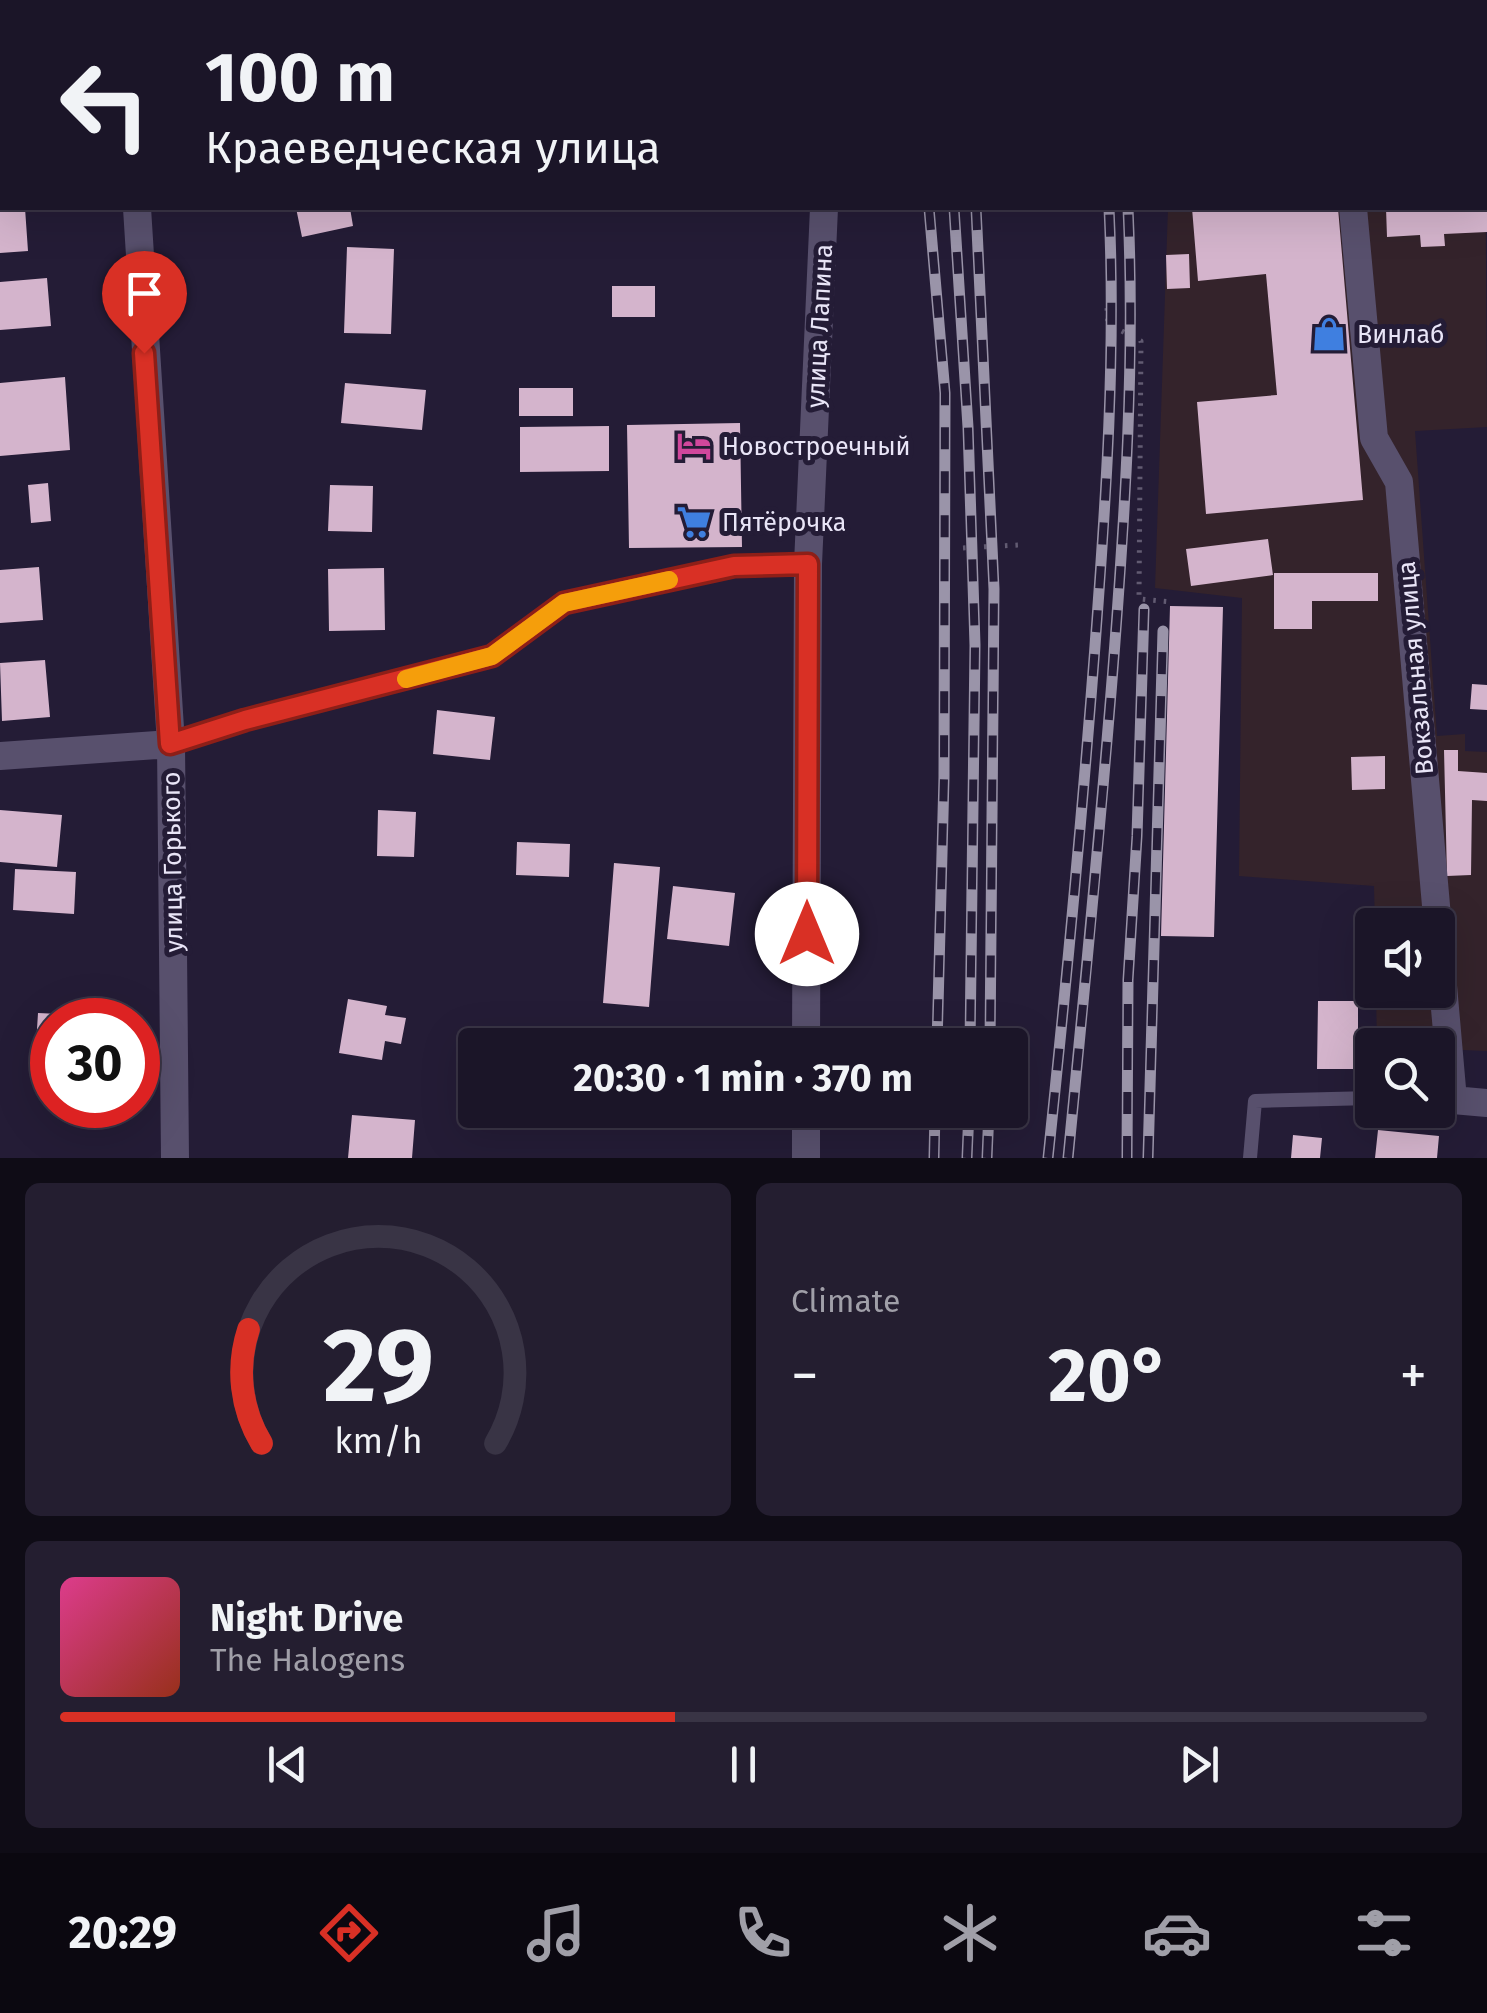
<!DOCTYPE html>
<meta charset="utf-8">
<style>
:root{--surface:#1b1528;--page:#241e30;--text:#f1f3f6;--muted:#a09fa8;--line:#393445;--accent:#d93025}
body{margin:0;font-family:"Fira Sans",sans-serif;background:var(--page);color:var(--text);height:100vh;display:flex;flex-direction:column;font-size:38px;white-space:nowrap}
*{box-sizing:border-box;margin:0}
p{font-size:32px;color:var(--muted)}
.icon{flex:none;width:55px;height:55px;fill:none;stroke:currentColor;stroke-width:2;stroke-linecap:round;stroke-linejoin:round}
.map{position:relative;height:1158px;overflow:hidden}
.side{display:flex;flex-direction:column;gap:25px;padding:25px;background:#0f0c16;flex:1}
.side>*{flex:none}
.guide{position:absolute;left:0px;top:0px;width:1488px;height:210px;box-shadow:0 10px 40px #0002,0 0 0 2px var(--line);background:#1b1528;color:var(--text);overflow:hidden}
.buttons{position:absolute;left:1355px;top:908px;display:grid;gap:20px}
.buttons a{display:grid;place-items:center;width:100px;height:100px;border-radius:10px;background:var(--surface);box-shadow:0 10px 40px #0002,0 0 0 2px var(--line);font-size:50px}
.speed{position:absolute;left:30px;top:998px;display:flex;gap:20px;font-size:50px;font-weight:700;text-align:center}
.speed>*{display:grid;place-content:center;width:130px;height:130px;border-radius:50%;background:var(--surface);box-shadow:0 10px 40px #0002,0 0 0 2px var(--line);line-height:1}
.speed .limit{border:15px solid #d22;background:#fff;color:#111}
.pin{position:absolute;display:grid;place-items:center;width:85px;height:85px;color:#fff;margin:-102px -42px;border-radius:50% 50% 50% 0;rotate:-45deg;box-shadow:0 0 10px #0007}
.pin .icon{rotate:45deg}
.me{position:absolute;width:110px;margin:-55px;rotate:0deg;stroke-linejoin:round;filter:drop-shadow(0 0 8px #0008)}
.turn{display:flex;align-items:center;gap:35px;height:210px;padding:0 40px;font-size:45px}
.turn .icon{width:130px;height:130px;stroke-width:2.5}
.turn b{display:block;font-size:70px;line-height:85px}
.big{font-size:75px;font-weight:700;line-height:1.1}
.side .widget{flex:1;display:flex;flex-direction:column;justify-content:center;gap:15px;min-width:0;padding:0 35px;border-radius:15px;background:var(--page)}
.side .dial{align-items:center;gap:0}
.dial svg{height:260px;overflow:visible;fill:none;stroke:var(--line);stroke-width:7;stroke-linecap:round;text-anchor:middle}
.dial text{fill:var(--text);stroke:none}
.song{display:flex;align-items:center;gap:30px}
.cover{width:120px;height:120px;border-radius:15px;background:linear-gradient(135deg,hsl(330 70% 55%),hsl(10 70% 35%))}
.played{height:10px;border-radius:5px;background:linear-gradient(90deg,var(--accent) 45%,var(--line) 45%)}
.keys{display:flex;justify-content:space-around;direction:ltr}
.heat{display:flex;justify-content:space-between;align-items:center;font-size:55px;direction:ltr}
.side .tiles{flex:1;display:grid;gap:25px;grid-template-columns:1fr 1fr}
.widget:last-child{grid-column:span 2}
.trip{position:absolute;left:458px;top:1028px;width:570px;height:100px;border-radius:10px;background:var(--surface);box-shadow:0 10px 40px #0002,0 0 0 2px var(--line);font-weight:700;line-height:100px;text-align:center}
.tab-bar{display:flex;height:160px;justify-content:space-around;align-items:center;background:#0b0810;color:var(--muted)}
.tab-bar .icon{width:70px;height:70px}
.tab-bar .active{color:var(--accent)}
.tab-bar b{font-size:45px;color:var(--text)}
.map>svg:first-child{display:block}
.commercial{fill:#34232b}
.building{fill:#d4b4cc}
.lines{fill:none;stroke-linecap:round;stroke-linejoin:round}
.path{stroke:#625b72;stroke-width:5;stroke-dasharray:2.5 8;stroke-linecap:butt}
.service{stroke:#58506d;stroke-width:14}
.minor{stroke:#58506d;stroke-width:28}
.rail-casing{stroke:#9a94a9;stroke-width:11}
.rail{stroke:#241c36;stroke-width:8;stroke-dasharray:22;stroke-linecap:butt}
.route-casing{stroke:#8d1f18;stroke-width:25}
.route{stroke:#d93025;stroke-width:18}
.slow{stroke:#f59e0b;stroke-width:18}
.labels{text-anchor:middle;stroke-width:10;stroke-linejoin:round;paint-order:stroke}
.street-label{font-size:25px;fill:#e9e5f7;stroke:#241c36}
.poi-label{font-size:25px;fill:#e9e5f7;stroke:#241c36;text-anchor:start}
</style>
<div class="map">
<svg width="1487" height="1158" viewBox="0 0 1487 1158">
<rect width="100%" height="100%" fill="#241c36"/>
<!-- commercial -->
<path class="commercial" d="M1485,92L1487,427L1415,431L1437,736L1465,734V751L1487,752V1051L1438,1049V1045H1377L1376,990H1438V925H1375L1374,886L1239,876L1242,598L1155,588L1168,208H1485Z"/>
<!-- building -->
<path class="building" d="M0,208H25L28,251L0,253Z
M296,208H350L353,226L302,237Z
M1192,208H1338L1363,500L1206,514L1197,402L1277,395L1266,274L1198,281Z
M1386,208H1487V232L1444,234L1445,246L1421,247L1420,235L1387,237Z
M347,247L394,249L391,334L344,333Z
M1189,254L1190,288L1167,289L1166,255Z
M47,278L51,326L0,330V282Z
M612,286H655V317H612Z
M65,377L70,450L0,456V383Z
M345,383L426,390L422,430L341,423Z
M519,388H573V416H519Z
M740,423L742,547L629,548L627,425Z
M609,426V471L520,472V427Z
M48,483L51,521L31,523L28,485Z
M330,485L373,486L372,532L328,531Z
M1268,539L1273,575L1191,586L1186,549Z
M39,567L43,620L0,623V570Z
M384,568L385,630L329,631L328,569Z
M1274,573H1378V601H1312V629H1274Z
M1170,606L1223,607L1214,937L1161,936Z
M45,660L50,717L2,721L0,663Z
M1472,684L1487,685V710L1470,709Z
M437,710L495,717L490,760L433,754Z
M1444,750H1458V771L1487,773V801L1472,800L1471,875L1447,876Z
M1385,756V789L1352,790L1351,757Z
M0,810L62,815L57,867L0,862Z
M378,810L416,812L414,857L377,856Z
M517,842L570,844L569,877L516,875Z
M614,863L660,867L649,1007L603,1003Z
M15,869L76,872L74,914L13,910Z
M673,886L735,893L729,946L667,939Z
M348,999L387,1006L385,1015L406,1018L401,1044L385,1041L382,1060L339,1053Z
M1318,1001H1358V1069H1317Z
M38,1013L81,1015V1020H52V1062L35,1061Z
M352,1115L415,1120L412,1158H348Z
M1378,1130L1439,1136L1437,1158H1375Z
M1293,1135L1322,1138L1320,1158H1291Z"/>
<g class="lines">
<!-- path -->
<path class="path" d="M1186,0L1187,2
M1347,2V0
M1460,2V0
M998,208V210
M1078,208V209
M1107,308L1108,324L1141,341L1139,599L1171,602
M963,548L1018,545"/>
<!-- service -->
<path class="service" d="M0,34H2
M171,744L245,720L492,656L563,603L734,566L808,564
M1250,1158L1255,1101L1372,1098"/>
<!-- minor -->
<path class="minor" d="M127,0L128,2
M830,0L831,2
M1485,64H1487
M137,208L171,744L175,1158
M1353,208L1374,438L1399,482L1453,1100L1487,1103
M0,756L171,744
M806,1045L808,564L824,208
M806,1158V1110"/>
<!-- rail casing -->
<g class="rail-casing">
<path id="rail" d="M905,0V2
M940,0V2
M960,0V2
M1095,0V2
M1117,0V2
M929,208L945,393L944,777L937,1045
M954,208L968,427L975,645L970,1045
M976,208L994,589L990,1045
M934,1158L935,1110
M967,1158L969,1110
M987,1158L989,1110
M1048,1158C1066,987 1082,817 1095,646C1106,499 1116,354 1109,208
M1068,1158C1084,995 1100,832 1113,668C1125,514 1135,362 1128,208
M1127,1158L1128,980L1137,836L1144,609
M1148,1158L1163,631"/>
</g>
<!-- rail -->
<use href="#rail" class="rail"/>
</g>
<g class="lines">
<!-- route casing -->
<g class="route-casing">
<path id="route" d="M144,353L170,744L245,720L492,656L564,603L734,566L808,564L807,934"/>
</g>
<!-- route -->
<use href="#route" class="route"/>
<!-- slow -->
<path class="slow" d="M406,679L492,656L564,603L669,580"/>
</g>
<!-- icons -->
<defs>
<g id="shop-bare" transform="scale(2.7)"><path d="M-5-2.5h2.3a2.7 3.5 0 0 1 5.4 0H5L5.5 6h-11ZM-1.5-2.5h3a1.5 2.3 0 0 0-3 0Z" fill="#3f7fe0" stroke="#241c36" stroke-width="2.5" paint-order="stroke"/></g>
<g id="hotel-bare" transform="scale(2.7)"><path d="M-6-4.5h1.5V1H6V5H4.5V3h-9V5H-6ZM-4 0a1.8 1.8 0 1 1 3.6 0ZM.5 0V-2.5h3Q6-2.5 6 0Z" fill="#d1479c" stroke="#241c36" stroke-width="2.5" paint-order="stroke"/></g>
<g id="supermarket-bare" transform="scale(2.7)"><path d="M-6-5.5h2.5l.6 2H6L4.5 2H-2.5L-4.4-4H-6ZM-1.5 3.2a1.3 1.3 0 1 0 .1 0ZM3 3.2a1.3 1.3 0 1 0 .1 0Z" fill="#3f7fe0" stroke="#241c36" stroke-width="2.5" paint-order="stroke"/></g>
</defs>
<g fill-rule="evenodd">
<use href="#shop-bare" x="1329" y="334"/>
<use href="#hotel-bare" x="694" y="446"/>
<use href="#supermarket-bare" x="694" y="522"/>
</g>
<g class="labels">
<!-- street labels -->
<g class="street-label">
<text transform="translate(819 326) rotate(-87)" y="9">улица Лапина</text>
<text transform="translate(1415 668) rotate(-95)" y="9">Вокзальная улица</text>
<text transform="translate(172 862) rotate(-91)" y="9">улица Горького</text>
</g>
<!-- poi labels -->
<g class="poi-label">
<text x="1357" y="343">Винлаб</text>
<text x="722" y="455">Новостроечный</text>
<text x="722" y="531">Пятёрочка</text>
</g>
</g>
</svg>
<div class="buttons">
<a><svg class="icon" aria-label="sound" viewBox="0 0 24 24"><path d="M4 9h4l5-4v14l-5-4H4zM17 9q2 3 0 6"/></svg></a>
<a><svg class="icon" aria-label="search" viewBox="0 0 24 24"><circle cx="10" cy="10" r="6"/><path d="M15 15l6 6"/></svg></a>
</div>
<div class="speed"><div class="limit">30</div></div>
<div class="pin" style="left:144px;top:353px;background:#d93025"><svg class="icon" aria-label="arrive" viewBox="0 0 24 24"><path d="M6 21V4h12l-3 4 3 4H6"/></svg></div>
<svg class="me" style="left:807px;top:934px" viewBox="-20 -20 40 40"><circle r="19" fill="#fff"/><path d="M0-13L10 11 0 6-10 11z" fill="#d93025"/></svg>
<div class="trip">20:30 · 1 min · 370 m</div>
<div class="guide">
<div class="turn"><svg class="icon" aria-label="left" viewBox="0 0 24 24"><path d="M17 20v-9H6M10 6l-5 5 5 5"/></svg><div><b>100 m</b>Краеведческая улица</div></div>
</div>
</div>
<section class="side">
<div class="tiles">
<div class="widget dial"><svg viewBox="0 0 100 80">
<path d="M14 69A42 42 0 1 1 86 69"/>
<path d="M14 69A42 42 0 0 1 10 34" stroke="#d93025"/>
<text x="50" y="56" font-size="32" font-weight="700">29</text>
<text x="50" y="72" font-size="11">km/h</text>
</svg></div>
<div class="widget"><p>Climate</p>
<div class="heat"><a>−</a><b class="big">20°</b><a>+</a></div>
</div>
<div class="widget">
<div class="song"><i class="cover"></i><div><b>Night Drive</b><p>The Halogens</p></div></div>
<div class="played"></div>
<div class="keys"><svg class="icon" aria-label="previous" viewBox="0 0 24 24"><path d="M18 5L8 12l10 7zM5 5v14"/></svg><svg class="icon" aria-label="pause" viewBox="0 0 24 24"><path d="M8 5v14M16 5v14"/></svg><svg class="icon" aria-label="next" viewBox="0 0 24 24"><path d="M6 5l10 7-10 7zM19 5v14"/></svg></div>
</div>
</div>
</section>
<nav class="tab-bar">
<b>20:29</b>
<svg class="icon active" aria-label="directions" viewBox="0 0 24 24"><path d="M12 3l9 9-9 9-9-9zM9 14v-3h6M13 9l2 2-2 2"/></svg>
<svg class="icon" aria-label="music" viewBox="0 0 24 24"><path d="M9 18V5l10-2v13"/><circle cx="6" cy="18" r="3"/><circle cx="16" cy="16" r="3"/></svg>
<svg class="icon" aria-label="phone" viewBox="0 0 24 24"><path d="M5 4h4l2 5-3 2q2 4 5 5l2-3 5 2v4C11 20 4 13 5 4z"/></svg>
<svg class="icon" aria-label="climate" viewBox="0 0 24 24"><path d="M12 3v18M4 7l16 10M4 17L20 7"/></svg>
<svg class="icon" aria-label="car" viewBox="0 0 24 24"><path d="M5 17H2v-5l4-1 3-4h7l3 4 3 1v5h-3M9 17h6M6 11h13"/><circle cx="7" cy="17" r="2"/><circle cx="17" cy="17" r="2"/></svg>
<svg class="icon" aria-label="filters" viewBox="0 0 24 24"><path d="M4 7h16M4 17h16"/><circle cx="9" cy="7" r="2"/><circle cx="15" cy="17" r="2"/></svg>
</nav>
